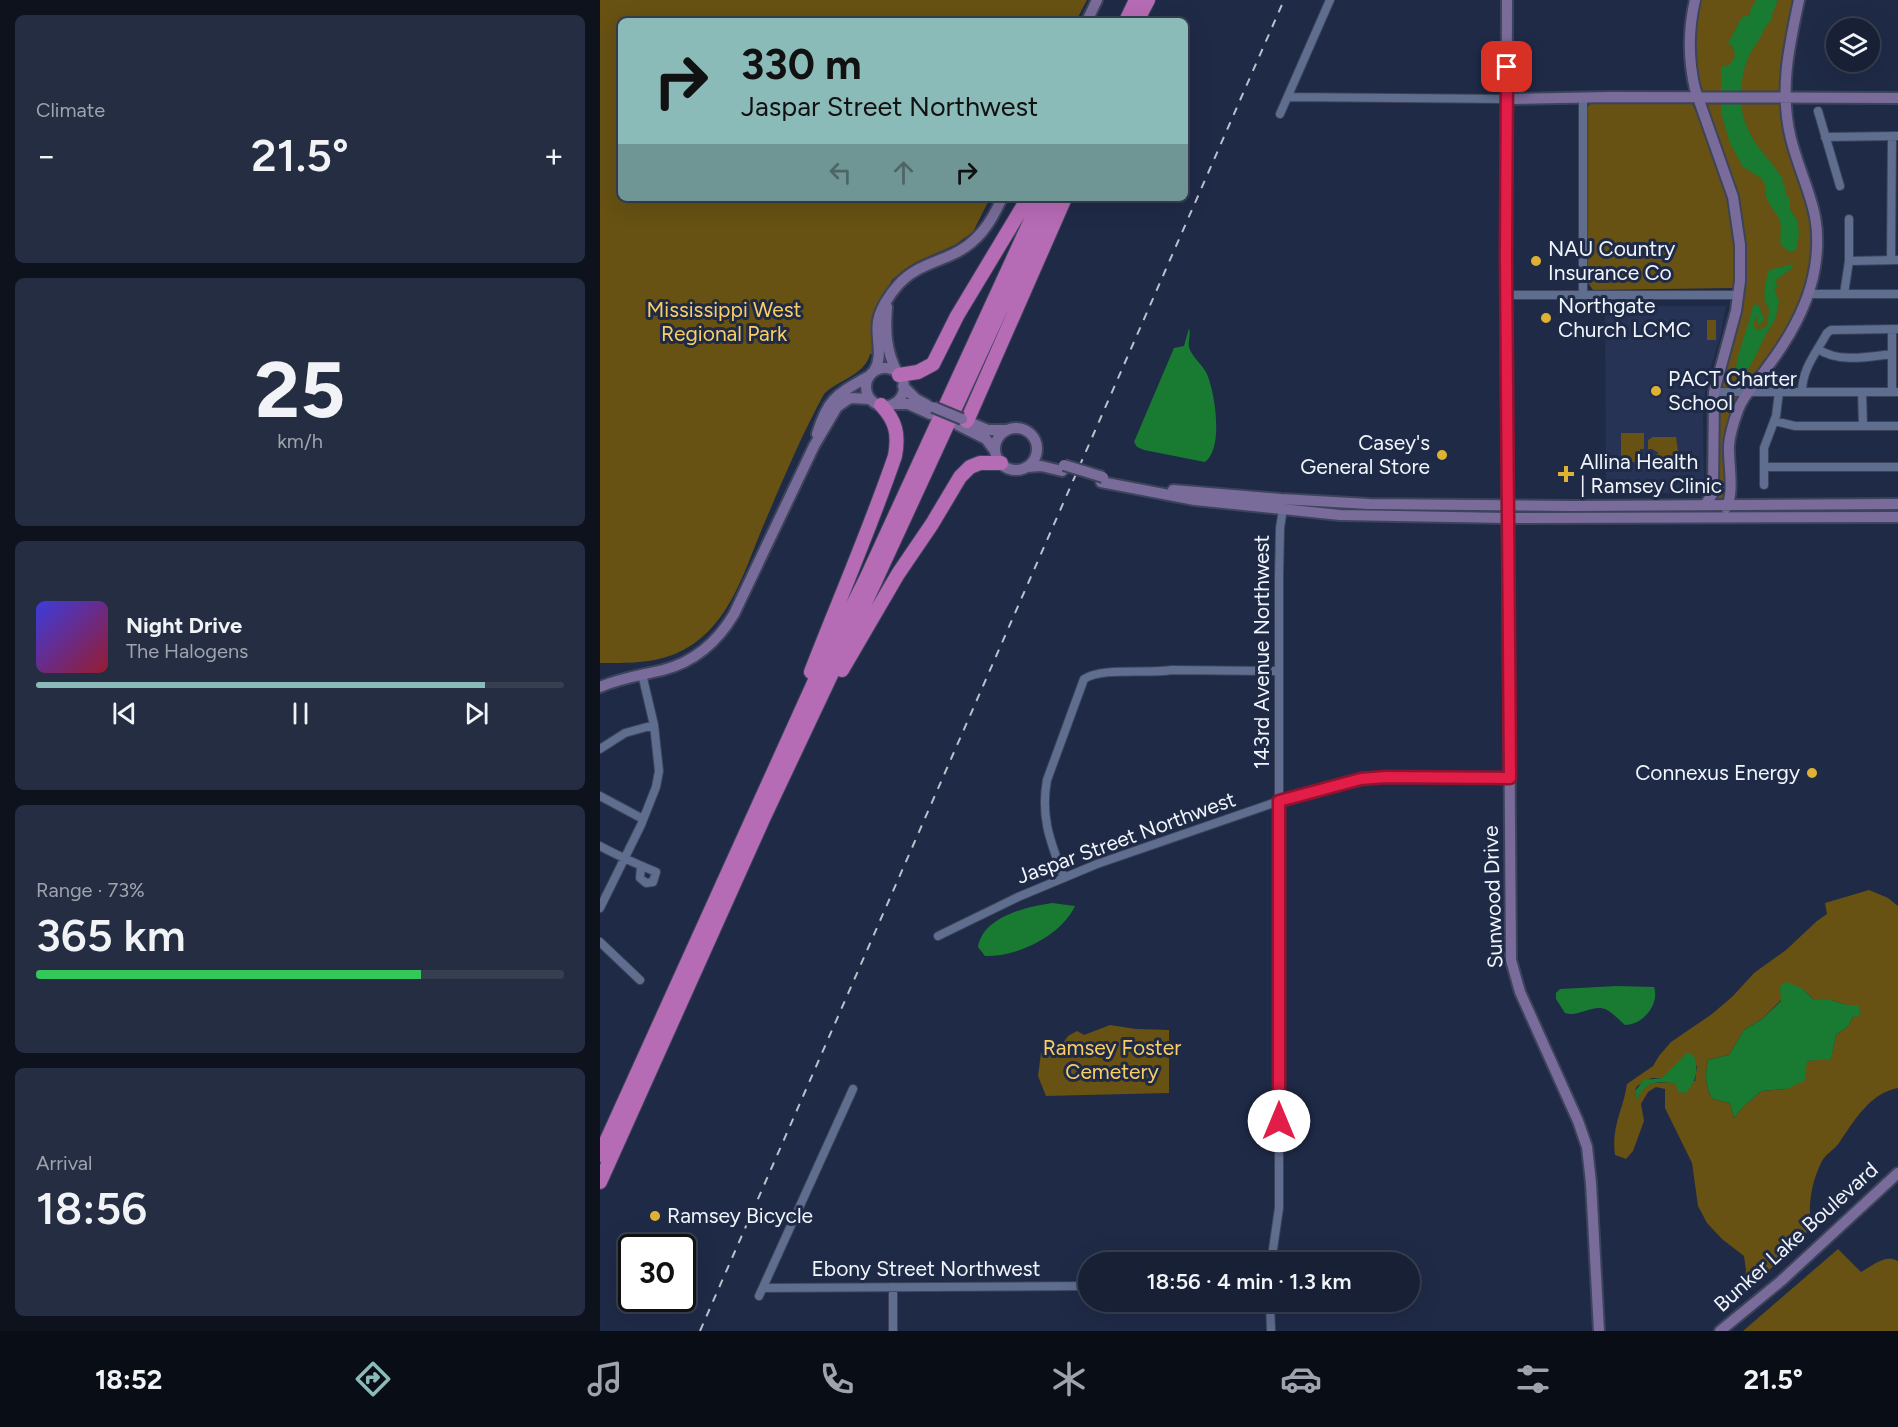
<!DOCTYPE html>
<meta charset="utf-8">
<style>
:root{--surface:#172035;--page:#242d41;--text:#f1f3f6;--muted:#9ea3ad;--line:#363e50;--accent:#8bbbb9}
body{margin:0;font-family:Figtree,sans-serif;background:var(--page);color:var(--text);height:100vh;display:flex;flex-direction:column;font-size:22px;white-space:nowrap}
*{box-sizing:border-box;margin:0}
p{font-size:20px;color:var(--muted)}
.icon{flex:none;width:33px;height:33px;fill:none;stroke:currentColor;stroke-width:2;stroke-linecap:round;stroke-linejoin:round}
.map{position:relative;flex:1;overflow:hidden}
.side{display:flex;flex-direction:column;gap:15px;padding:15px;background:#0d121d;width:600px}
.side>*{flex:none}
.guide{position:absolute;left:18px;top:18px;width:570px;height:183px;border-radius:9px;box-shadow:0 6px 24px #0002,0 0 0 2px var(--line);background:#8bbbb9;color:#111;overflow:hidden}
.controls{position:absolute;left:1226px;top:18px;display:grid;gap:12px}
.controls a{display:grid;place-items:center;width:54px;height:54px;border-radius:50%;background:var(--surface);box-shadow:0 6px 24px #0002,0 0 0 2px var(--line);font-size:30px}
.speed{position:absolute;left:18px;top:1234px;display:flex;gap:12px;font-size:30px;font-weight:700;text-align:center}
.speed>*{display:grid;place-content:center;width:78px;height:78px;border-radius:50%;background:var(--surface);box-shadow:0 6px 24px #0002,0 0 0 2px var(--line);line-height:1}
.speed .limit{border:3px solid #111;border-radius:9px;background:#fff;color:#111}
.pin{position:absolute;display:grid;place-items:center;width:51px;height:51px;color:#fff;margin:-26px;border-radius:12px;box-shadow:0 3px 9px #0006}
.me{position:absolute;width:66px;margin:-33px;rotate:0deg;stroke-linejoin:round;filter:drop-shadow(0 0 4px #0008)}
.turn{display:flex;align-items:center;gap:21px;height:126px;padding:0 24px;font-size:27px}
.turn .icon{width:78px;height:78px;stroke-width:2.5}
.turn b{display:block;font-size:42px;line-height:51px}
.lanes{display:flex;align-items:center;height:57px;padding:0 24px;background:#0003;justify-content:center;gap:30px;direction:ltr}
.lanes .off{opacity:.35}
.big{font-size:45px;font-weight:600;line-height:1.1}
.side .card{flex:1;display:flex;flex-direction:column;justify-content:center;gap:9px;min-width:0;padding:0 21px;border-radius:9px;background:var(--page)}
.side .dial{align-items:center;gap:0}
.dial b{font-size:78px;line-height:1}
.song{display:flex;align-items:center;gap:18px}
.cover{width:72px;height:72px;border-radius:9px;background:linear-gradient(135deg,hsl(240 70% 55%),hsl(350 70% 35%))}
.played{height:6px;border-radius:3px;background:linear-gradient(90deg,var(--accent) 85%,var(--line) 85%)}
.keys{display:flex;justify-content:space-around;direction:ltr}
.heat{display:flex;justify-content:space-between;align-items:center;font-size:33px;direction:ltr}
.charge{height:9px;border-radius:4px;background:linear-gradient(90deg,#34c759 73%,var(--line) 0)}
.trip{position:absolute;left:478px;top:1252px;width:342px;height:60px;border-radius:30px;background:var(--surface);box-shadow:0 6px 24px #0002,0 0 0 2px var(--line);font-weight:600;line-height:60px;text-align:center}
.tab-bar{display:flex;height:96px;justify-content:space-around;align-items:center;background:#090d15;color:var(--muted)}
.tab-bar .icon{width:42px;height:42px}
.tab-bar .active{color:var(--accent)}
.tab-bar b{font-size:27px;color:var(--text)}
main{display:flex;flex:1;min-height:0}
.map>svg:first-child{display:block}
.built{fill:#263355}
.green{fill:#675113;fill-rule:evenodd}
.water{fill:#197a32}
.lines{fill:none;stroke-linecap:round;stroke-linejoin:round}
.street-casing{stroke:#3c435a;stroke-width:10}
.secondary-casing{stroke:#3c435a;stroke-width:14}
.highway-casing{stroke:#3c435a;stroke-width:16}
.street{stroke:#5f6d8e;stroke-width:8}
.secondary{stroke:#796c9a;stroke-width:10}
.highway{stroke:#b66bb5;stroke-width:14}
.rail{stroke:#bbc0cd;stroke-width:2;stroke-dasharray:8 8;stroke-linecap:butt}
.secondary-bridge-casing{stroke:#3c435a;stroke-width:14;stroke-linecap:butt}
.secondary-bridge{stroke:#796c9a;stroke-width:10}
.route-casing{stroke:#92132f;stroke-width:15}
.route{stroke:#e11d48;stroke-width:10}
.poi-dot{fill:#deb133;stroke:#1f2a47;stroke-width:2}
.labels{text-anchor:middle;stroke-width:6;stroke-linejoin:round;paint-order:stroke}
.poi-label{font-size:21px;fill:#f0f4fb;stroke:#1f2a47;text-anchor:start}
.park-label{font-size:21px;fill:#face63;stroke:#1f2a47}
.street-label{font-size:21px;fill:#f0f4fb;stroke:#1f2a47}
</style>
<main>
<section class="side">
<div class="card"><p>Climate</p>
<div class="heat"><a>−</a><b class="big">21.5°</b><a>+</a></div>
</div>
<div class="card dial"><b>25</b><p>km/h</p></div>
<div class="card">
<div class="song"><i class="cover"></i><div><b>Night Drive</b><p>The Halogens</p></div></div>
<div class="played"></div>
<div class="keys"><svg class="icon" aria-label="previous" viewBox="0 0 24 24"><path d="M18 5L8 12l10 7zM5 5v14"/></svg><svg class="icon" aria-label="pause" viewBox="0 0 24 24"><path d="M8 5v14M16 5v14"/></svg><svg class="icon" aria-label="next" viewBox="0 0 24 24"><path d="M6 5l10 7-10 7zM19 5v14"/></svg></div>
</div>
<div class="card"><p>Range · 73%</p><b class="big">365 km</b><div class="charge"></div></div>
<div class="card"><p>Arrival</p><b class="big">18:56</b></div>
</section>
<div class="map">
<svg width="1298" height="1331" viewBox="0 0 1298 1331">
<rect width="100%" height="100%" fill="#1f2a47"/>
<!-- built -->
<path class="built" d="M1005,306H1126L1121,334L1106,383L1103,414L1104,493H1006Z"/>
<!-- green -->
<path class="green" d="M0,0H487L476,21H21V198H390L373,232L355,245L316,262L305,269L292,280L278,307L276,355L270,354C265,375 238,380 224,394C201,436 183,480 164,524C145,568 131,624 85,649C58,664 30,663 0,663Z
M1098,0H1196L1181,86L1214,225L1210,280L1189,329L1139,401L1127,491L1125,497L1117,499L1114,498L1116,414L1143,252L1095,77L1094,15Z
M990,103H1091L1093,105C1108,139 1124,174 1131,210C1135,234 1135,260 1135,284L1132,288L993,290L988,283V107Z
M1107,320H1116V340H1107Z
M1021,433H1044V449H1040V462H1021Z
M1053,437H1076L1079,458L1071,465L1055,464L1056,455L1059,453L1052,449H1048V440Z
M1269,890L1288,898L1298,906V1088C1270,1093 1254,1121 1239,1143C1234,1150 1224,1155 1221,1163C1211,1184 1208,1205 1211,1226L1207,1232L1197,1239L1196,1246L1149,1288L1144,1285L1146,1270L1144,1256L1122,1239L1107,1223L1098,1206L1092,1163L1065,1108V1089L1056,1087L1048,1092L1041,1104L1044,1121L1033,1151L1026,1159L1015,1155C1011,1126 1023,1111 1027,1084L1053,1066L1059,1056L1071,1042L1112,1014L1133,996L1154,973L1186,950L1217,921L1227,914L1225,903ZM1203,989L1214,1000H1231L1247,1005L1253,1017L1248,1026L1236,1035L1231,1058L1206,1061L1187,1089L1161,1091L1142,1108L1134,1118L1130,1103L1113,1099C1105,1087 1105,1075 1108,1060L1129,1055L1144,1030L1162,1019L1181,1000ZM1097,1066L1095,1081L1053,1083L1045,1086L1036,1099L1035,1091L1037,1086L1052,1078H1062Z
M510,1025L536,1029L569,1030V1093L446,1096L438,1076L441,1053L455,1046L463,1043L468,1036L477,1031L484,1035Z
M1238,1249L1261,1272C1273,1266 1284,1254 1298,1261V1331H1143Z"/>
<!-- water -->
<path class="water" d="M1155,0H1178L1171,17L1172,20C1165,25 1164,30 1160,38C1156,45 1151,50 1148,58C1140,77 1138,108 1147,127C1155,148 1173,162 1184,181L1182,182L1185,187V194L1190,198V209L1197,220L1199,234L1196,250L1189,252L1181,245C1179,237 1182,229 1180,221C1177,211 1162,201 1166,186L1161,178L1143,167L1130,143L1121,113V67L1129,65L1135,57L1133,47L1128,43L1142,17L1150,15L1151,7L1156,2Z
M1193,264L1192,268L1175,281L1178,287H1174L1179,303L1177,306C1178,319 1171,325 1165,336C1159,349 1153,361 1146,373L1138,375L1135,373L1138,356L1154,304L1159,306L1164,319L1163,322L1158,325L1156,314L1153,327L1158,330L1167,326L1169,309C1161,298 1165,283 1169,270Z
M589,328C591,335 588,340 589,347C591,356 603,365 607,374C615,393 624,448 605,462L544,450L537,447L534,442L571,355L574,348L584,346Z
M452,903L475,906C461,936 417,957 385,956L378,947C383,917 425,907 452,903Z
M1187,982L1203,989L1214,1000H1231L1247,1005H1258L1261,1015L1253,1017L1248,1026L1236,1035L1231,1059L1207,1061L1205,1080L1187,1089L1161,1091L1142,1108L1134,1118L1130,1103L1113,1099C1105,1087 1105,1075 1108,1060L1129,1055L1144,1030L1162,1019L1181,1001L1180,986Z
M1017,986L1054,987C1060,1004 1043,1025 1025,1025C1019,1020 1013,1013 1007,1010C993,1003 979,1018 965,1013L956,999V993L960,989Z
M1089,1053L1094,1056C1099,1072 1096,1080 1086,1093L1079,1092L1075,1083C1054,1081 1047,1081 1036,1100L1035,1091L1044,1080L1062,1078L1086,1054Z"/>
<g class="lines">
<!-- street casing -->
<g class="street-casing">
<path id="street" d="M688,97L907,99
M983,98V295
M1218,111L1240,186
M680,114L730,0
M1225,137L1298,136
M1291,260L1292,136
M1249,261L1298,260
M1209,294H1298
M1244,294L1249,261V219
M906,295H1138
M1218,349C1238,363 1268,357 1292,354
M1114,392H1298
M1202,392C1202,369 1216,353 1227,333L1231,330L1298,329
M1262,392L1263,426
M1292,392V329
M1174,421L1195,426H1298
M1164,467H1298
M1164,485V448L1176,416L1179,392
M0,749L25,733L54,725
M0,796L43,819
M0,846C18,856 37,864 56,872L53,882L46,883L40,878L41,866
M464,878C451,843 440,818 447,780L484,679C501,667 549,674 572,670L679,671
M0,908L41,825L56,787L59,771L54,725L42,674
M338,936L418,897L497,864L694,796L761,779L785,777L910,778
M0,942L40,980
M671,1263L679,1208V576L680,528L683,509
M163,1288L489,1286
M159,1296L253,1089
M670,1302L671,1331
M293,1331V1287"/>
</g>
<!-- secondary casing -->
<g class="secondary-casing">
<path id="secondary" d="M907,0L906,295L911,960L920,992L978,1121L987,1147L991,1183L999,1331
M1095,0C1088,30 1088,59 1095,89L1133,197L1140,245V281L1136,311L1114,392L1113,493L1105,505
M487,21L497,0
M907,99L1011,97L1298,98
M287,307C285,331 286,351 297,372
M266 387a19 19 0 1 1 38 0a19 19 0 1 1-38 0Z
M274,371C284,355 275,339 278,321C280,309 290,294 298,285C313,268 331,264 351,255C377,244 391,223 402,198
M303,386L316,399L327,405
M293,404H308L330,414
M362,419L388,430H406
M358,425L386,439L395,451
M395 449a21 21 0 1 1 42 0a21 21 0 1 1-42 0Z
M217,434C228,397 238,394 269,376
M427,467L441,466L462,471
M501,482L595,500L740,515L908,518L1298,517
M573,490L681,499L769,504L970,506L1298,504
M1126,508C1135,493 1128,463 1129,445C1130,433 1134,421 1138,410C1143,395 1157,382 1166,369C1189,339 1209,305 1215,267C1224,212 1204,189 1191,139C1179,91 1189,47 1199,0
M0,687C20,678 42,675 63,670C94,662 118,641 134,614L214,446L237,407L250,398L270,399
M1120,1331L1181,1281L1298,1173"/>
</g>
<!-- highway casing -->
<g class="highway-casing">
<path id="highway" d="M526,21L536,0
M537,21L548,0
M299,375L318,372L333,364L357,316L428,198
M367,421L465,198
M242,670L298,574L332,524L360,477L370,467L380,463H401
M211,672C239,600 270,529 295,456C299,434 296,421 281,405
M0,1155L217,676L265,581L441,198
M0,1182L164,817L273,586L452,198"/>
</g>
<!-- street -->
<use href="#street" class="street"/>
<!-- secondary -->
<use href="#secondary" class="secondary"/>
<!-- highway -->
<use href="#highway" class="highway"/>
<!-- rail -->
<path class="rail" d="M100,1331L684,0"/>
<!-- secondary-bridge casing -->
<g class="secondary-bridge-casing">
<path id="secondary-bridge" d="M333,407L362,419
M464,465L503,477"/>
</g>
<!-- secondary-bridge -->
<use href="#secondary-bridge" class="secondary-bridge"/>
</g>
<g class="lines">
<!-- route casing -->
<g class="route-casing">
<path id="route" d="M679,1121V801L761,779L785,777L910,778L906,256L907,67"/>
</g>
<!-- route -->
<use href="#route" class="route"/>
</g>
<!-- markers -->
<g class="poi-dot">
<circle cx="936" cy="261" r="6"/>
<circle cx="946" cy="318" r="6"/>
<circle cx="1056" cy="391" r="6"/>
<circle cx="842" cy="455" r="6"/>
<path d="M963 465h6v6h6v6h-6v6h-6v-6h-6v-6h6z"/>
<circle cx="1212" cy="773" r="6"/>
<circle cx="55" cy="1216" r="6"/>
</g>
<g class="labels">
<!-- poi labels -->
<g class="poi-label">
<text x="948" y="256">NAU Country<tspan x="948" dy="24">Insurance Co</tspan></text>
<text x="958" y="313">Northgate<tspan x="958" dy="24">Church LCMC</tspan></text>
<text x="1068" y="386">PACT Charter<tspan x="1068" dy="24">School</tspan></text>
<text x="830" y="450" text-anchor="end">Casey's<tspan x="830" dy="24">General Store</tspan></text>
<text x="980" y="469">Allina Health<tspan x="980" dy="24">| Ramsey Clinic</tspan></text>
<text x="1200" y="780" text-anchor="end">Connexus Energy</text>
<text x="67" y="1223">Ramsey Bicycle</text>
</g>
<!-- park labels -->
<g class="park-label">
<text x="124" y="317">Mississippi West<tspan x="124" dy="24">Regional Park</tspan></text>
<text x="512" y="1055">Ramsey Foster<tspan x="512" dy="24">Cemetery</tspan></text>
</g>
<!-- street labels -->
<g class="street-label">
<text transform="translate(662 652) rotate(-90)" y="7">143rd Avenue Northwest</text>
<text transform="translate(526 838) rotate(-20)" y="7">Jaspar Street Northwest</text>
<text transform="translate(893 897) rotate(-92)" y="7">Sunwood Drive</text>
<text transform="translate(1196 1237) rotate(-42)" y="7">Bunker Lake Boulevard</text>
<text x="326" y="1276">Ebony Street Northwest</text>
</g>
</g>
</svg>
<div class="controls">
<a><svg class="icon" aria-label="layers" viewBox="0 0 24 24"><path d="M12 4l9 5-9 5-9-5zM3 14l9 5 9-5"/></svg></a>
</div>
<div class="speed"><div class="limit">30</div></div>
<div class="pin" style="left:907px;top:67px;background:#d93025"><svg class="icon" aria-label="arrive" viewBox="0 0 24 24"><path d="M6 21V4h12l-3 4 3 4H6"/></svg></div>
<svg class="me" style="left:679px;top:1121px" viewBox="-20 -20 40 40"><circle r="19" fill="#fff"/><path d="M0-13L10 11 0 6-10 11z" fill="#e11d48"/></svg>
<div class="trip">18:56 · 4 min · 1.3 km</div>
<div class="guide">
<div class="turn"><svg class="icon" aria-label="right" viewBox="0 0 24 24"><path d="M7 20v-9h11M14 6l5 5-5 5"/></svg><div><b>330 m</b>Jaspar Street Northwest</div></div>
<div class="lanes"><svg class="icon off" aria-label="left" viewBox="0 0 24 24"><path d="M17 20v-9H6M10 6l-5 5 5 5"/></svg><svg class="icon off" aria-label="ahead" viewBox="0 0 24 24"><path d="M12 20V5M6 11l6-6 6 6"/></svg><svg class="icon" aria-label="right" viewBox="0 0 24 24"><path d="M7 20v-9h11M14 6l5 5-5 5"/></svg></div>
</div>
</div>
</main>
<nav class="tab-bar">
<b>18:52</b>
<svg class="icon active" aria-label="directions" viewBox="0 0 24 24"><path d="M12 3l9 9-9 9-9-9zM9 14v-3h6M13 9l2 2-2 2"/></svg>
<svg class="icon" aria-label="music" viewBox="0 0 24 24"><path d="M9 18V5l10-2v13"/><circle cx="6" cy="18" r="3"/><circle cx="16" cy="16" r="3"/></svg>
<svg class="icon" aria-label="phone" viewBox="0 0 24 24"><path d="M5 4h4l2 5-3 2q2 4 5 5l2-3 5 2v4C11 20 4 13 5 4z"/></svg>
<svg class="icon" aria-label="climate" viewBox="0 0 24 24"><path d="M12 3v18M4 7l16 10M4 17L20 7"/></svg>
<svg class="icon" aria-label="car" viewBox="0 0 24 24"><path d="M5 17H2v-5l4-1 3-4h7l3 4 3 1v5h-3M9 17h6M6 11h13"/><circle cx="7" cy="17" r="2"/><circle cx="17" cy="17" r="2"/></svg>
<svg class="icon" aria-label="filters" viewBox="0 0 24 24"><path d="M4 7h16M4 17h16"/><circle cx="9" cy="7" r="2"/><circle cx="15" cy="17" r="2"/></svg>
<b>21.5°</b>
</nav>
